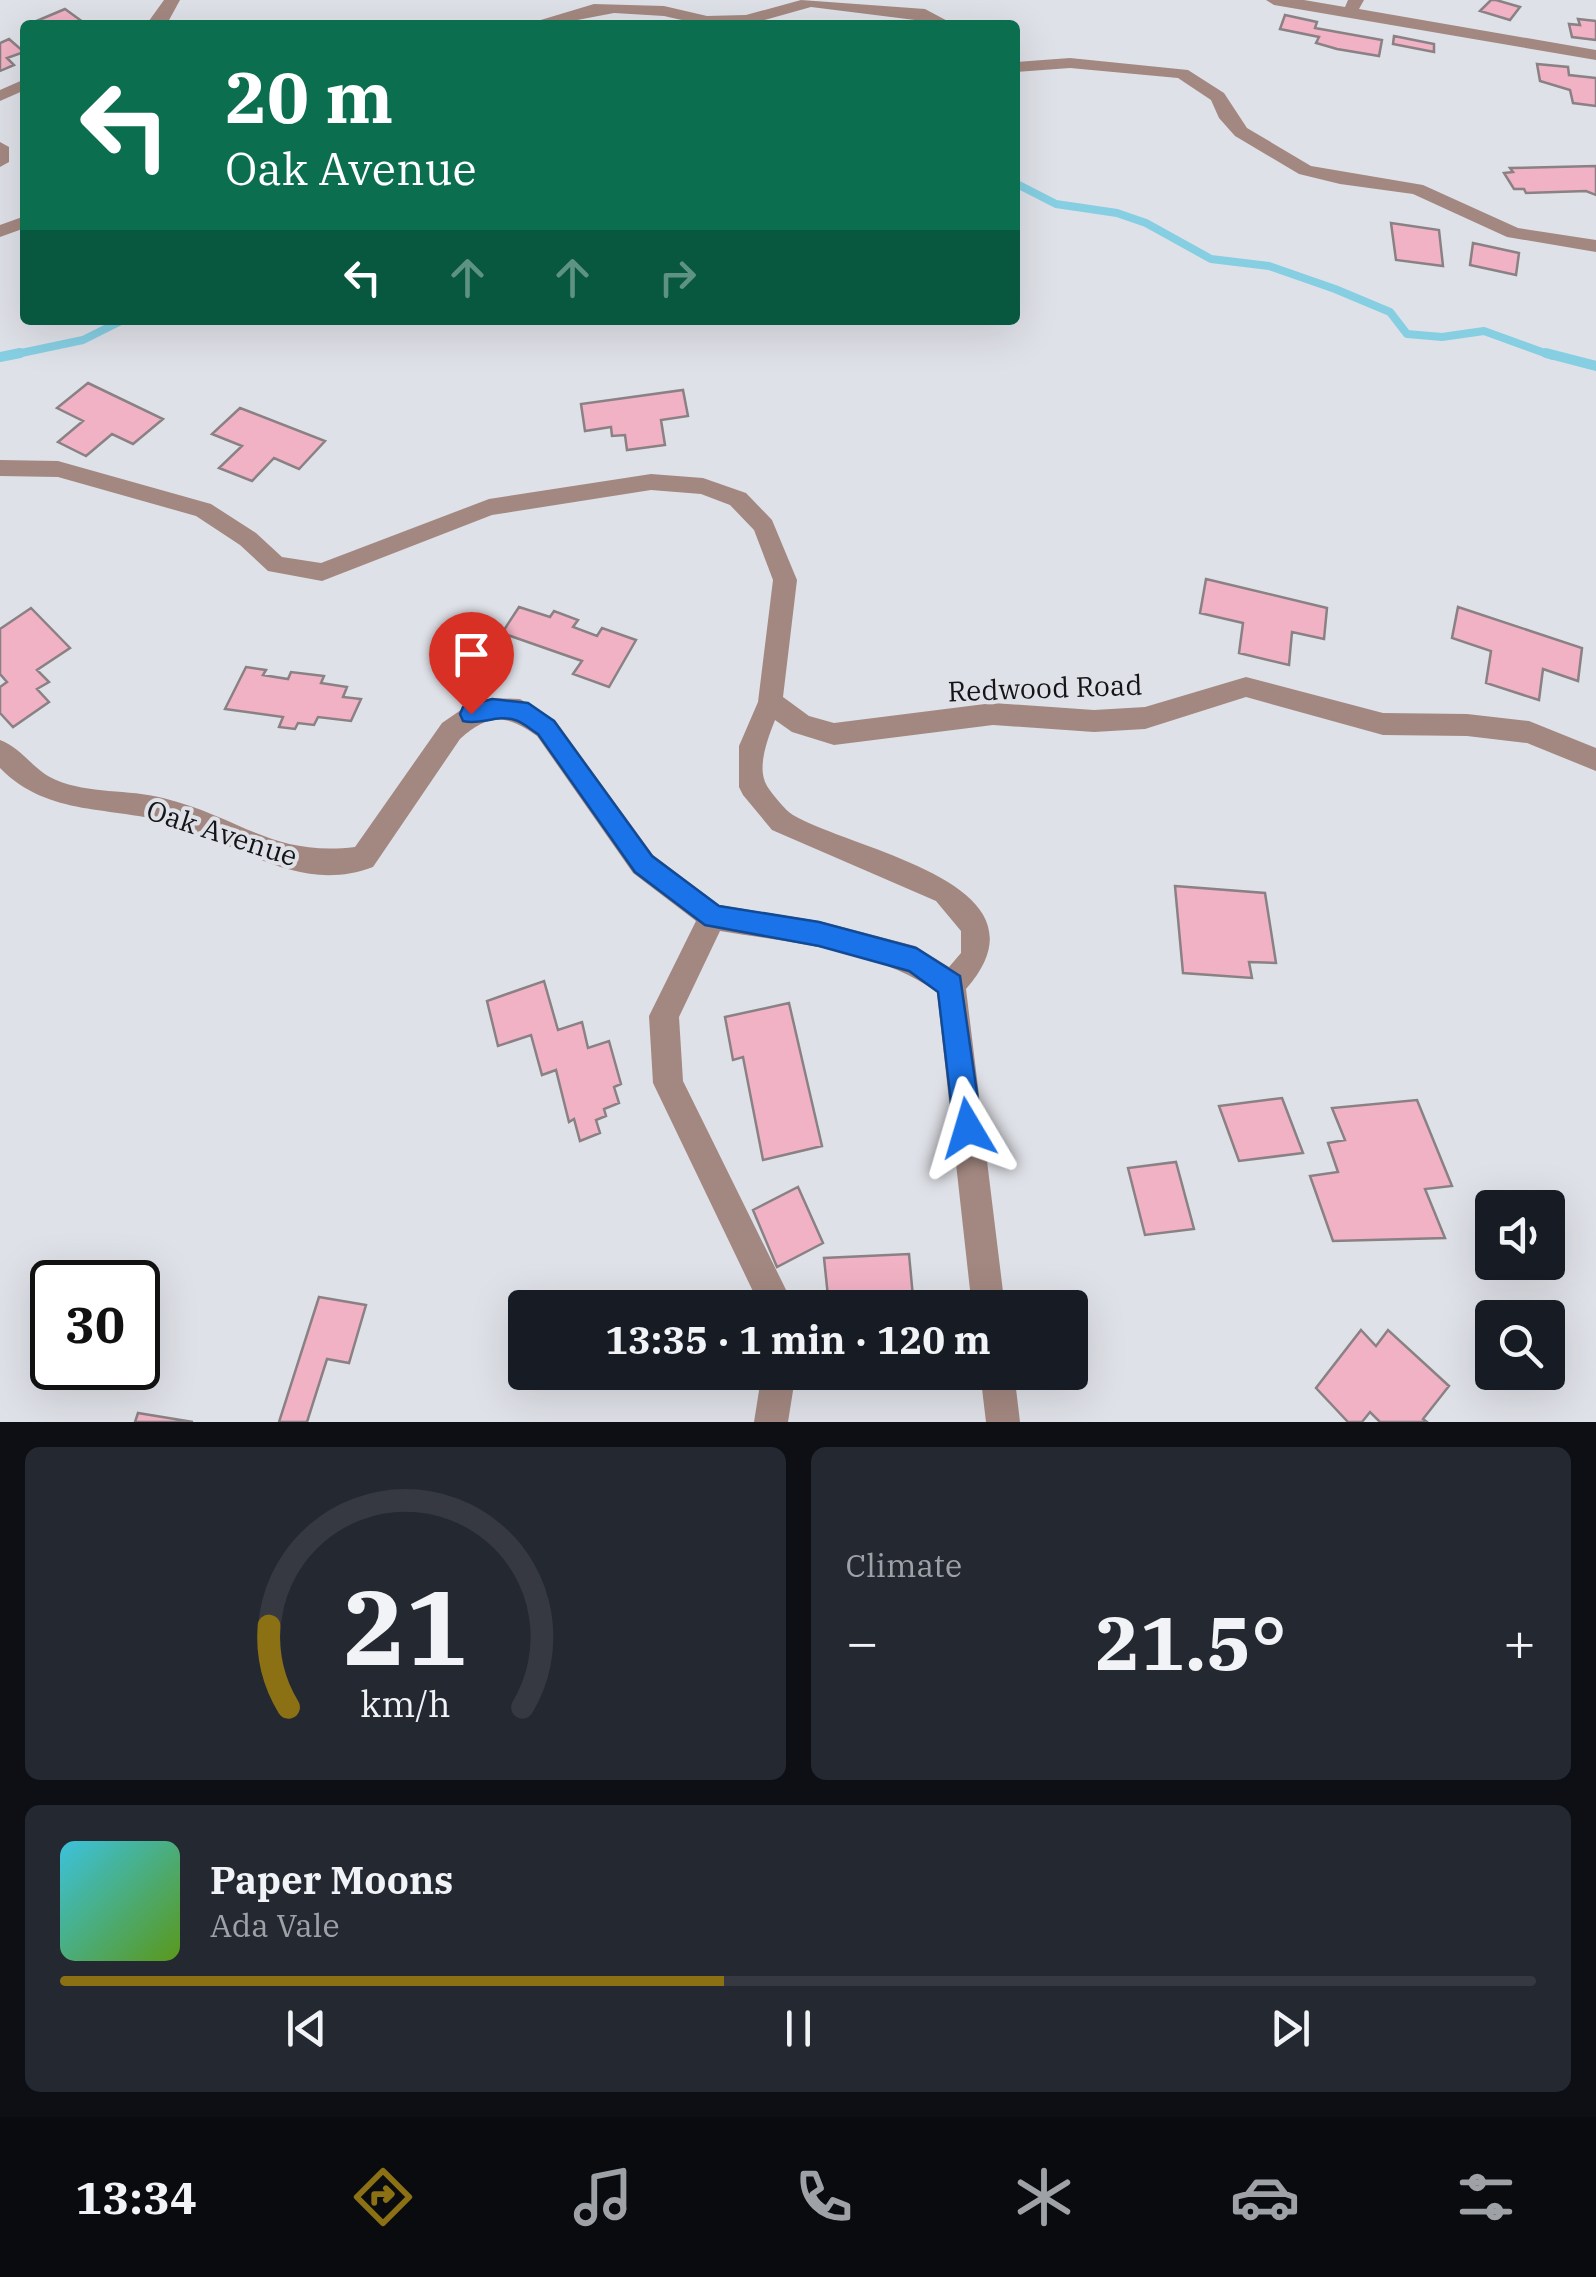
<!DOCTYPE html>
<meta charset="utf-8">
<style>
:root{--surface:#171b24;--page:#242831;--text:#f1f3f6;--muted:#9ea1a6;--line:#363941;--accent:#8c7114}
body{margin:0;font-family:"IBM Plex Serif",serif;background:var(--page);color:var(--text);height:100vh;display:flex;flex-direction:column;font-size:38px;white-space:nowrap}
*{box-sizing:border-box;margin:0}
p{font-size:32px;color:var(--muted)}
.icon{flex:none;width:55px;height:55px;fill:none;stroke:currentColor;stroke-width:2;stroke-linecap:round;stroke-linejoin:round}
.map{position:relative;height:1422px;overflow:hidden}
.drawer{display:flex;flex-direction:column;gap:25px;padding:25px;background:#0d0f14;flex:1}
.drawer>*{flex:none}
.top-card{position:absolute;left:20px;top:20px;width:1000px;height:305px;border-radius:10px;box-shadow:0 10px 40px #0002;background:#0b6e4f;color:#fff;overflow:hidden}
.tools{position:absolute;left:1475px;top:1190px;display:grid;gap:20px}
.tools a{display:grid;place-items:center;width:90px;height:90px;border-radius:10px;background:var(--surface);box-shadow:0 10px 40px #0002;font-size:50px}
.speed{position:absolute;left:30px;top:1260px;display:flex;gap:20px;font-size:50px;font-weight:700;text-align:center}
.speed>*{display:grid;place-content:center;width:130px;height:130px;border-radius:50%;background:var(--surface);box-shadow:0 10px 40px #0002;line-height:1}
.speed .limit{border:5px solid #111;border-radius:15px;background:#fff;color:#111}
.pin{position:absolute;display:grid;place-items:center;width:85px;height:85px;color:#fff;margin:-102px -42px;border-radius:50% 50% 50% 0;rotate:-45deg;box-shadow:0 0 10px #0007}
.pin .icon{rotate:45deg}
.me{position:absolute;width:110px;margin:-55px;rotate:353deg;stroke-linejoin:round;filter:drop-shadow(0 0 8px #0008)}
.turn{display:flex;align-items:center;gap:35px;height:210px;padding:0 40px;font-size:45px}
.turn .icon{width:130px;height:130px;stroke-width:2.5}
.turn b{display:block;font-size:70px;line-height:85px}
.lanes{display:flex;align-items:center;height:95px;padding:0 40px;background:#0003;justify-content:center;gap:50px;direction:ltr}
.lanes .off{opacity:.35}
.big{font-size:75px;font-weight:700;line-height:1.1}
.drawer .tile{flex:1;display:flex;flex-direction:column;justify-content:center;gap:15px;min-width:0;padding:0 35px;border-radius:15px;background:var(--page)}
.drawer .dial{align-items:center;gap:0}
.dial svg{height:260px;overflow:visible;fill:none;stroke:var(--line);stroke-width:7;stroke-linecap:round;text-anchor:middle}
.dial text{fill:var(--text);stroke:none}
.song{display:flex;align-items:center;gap:30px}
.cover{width:120px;height:120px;border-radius:15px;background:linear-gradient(135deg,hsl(190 70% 55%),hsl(90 70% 35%))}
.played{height:10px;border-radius:5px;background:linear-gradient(90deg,var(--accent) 45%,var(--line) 45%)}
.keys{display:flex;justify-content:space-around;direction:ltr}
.heat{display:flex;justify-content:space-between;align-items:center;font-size:55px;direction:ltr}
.drawer .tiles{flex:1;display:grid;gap:25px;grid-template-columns:1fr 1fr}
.tile:last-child{grid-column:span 2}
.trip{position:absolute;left:508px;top:1290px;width:580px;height:100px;border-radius:10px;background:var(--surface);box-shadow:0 10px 40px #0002;font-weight:700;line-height:100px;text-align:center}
.tabs{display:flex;height:160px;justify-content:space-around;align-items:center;background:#090b0e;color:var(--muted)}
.tabs .icon{width:70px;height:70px}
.tabs .current{color:var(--accent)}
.tabs b{font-size:45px;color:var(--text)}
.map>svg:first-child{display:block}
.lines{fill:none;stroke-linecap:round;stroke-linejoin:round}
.stream-far1{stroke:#86cee2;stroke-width:8}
.stream{stroke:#86cee2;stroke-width:10}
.building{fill:#f1b2c5;stroke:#898183;stroke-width:2.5}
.minor{fill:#a38881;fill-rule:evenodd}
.route{fill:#1a73e8;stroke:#114b97;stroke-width:2.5}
.labels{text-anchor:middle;stroke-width:8;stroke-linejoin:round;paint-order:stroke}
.street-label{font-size:28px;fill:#151518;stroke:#dfe1e8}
</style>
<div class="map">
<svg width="1596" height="1422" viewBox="0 0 1596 1422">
<rect width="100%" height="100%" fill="#dfe1e8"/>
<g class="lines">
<!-- stream-far1 -->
<path class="stream-far1" d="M1015,183L1056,204L1117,213L1146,223L1211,259L1269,266L1335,289L1390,312L1407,334L1442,337L1484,331L1553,356
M7,356L83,340L123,320"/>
<!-- stream -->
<path class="stream" d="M1546,353L1596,366
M0,357L20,353"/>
</g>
<!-- building -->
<path class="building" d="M1491,0H1496L1520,7L1510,20L1480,11Z
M65,9L87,25H27Z
M1285,15L1317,22L1315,28L1382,40L1379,56L1337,49L1316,43L1319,37L1280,29Z
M1578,19L1596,21V40L1572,37L1569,24L1580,25Z
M1394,36L1434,44V52L1393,44Z
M9,39L24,52L7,58L14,65L0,71V43Z
M1537,64L1568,67L1569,75L1596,78V106L1573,103L1570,90L1540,81Z
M1596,166V195L1586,191L1526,193L1524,189H1514L1504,173L1513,172L1510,168Z
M1391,223L1439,230L1443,266L1396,260Z
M1473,243L1519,253L1516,275L1470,265Z
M88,383L163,419L133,444L112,434L86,456L58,442L83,421L57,408Z
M683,390L688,416L661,420L665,445L627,450L625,435L612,436L611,427L585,431L581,404Z
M240,408L325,441L299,469L274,458L252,481L219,468L242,446L212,434Z
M1206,579L1327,608L1324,639L1292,632L1289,665L1239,653L1243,623L1200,613Z
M519,607L550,617L554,611L578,620L573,627L597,636L602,628L636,640L609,687L573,674L582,661L502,633Z
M1458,607L1582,648L1578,681L1543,669L1539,700L1486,683L1491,651L1452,638Z
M31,608L70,648L37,670L49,682L37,689L49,702L13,727L0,713V687L7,682L0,674V629Z
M246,667L266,670L263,675L288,679L291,672L324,676L321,683L347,687L343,697L361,699L351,721L318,717L314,725L298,723L295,729L279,727L283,717L225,709Z
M1175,886L1265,893L1276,963L1249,962L1252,978L1183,973Z
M544,981L558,1030L582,1022L588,1048L609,1041L621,1084L614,1087L619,1103L604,1109L606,1116L596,1120L600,1133L580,1141L574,1119L569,1122L556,1070L542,1075L531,1035L498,1046L487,1001Z
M789,1003L822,1146L763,1160L743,1057L733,1060L725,1017Z
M1282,1098L1303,1153L1239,1161L1219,1106Z
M1417,1100L1452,1186L1425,1189L1445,1238L1333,1241L1310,1176L1338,1172L1328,1143L1345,1140L1332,1108Z
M1176,1162L1194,1229L1145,1235L1128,1168Z
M798,1187L823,1243L777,1267L753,1210Z
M909,1254L914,1308H813L829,1306L824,1258Z
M319,1297L366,1305L349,1363L327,1359L307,1422H279Z
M1361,1330L1376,1346L1388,1330L1449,1386L1423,1419L1427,1422H1380L1370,1412L1362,1422H1348L1316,1388Z
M138,1413L193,1422H135Z"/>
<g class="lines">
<!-- minor -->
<path class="minor" d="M164,0H180L168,22L146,25Z
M801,0L925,9L955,25L811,7L747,25H704L664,16L614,13L551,25H524L594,4L664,6L707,16L746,15Z
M1266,0H1304L1345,7L1348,0H1364L1359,9L1596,50V60L1274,5Z
M1070,58L1188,70L1224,93L1247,128L1311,166L1423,185L1518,228L1596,240V252L1507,237L1413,194L1340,184L1299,174L1235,136L1219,118L1211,100L1178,78L1070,68L1015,72V62Z
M25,79V90L0,101V90Z
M0,142L9,147V162L0,167Z
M25,216V228L0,237V225Z
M0,460L58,461L211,504L256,533L282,557L321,563L489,499L651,474L703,478L746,493L772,520L797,580L783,697L809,716L834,723L993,703L1094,710L1145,707L1246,677L1383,713L1467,714L1529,721L1596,748V771L1527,743L1467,736L1383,735L1246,697L1145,729L1094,732L993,725L834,745L792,732L775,720C768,738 756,768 767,786C773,795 785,810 793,815C854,851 1059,883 966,989L1005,1308H972L937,992C876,949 793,943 720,931L679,1017L683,1081L795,1308H761L653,1083L649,1016L696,921L633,873L537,736C506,714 489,713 460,739L373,867C299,895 240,844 173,824C112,805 49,818 0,768V740C22,748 34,771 56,780C89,794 128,789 163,798C238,816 272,857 355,847L442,723L471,703L492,698L520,699L555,720L653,855L719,905L819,921L915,946L949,967L961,953V931L936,901L772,830L743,795L739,787V746L758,702L773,580L754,530L730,505L701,494L651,490L492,515L322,581L268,571L240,545L196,516L58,477L0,476Z
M762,1372H796L788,1422H754Z
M980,1372H1014L1020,1422H986Z"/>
</g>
<!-- route -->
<path class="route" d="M492,699L528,703L554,721L652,856L719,906L819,922L916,948L960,976L982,1128L978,1138L968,1142L958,1138L954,1128L938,992L909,971L819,946L705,925L635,872L538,734C531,730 523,722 515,720C497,714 480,726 463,721L460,714L463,707Z"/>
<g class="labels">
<!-- street labels -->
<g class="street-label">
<text transform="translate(1045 688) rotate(-2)" y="10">Redwood Road</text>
<text transform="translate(222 833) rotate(18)" y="10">Oak Avenue</text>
</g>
</g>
</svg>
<div class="tools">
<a><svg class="icon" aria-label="sound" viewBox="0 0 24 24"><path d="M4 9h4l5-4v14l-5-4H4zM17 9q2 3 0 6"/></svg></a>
<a><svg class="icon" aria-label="search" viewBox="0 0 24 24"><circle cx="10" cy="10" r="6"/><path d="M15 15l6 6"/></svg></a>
</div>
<div class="speed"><div class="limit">30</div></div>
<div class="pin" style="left:471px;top:714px;background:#d93025"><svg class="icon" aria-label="arrive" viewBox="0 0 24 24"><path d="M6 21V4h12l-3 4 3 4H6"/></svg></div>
<svg class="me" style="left:968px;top:1128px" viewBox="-20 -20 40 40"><path d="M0-17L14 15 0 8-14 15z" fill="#1a73e8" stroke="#fff" stroke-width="4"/></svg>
<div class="trip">13:35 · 1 min · 120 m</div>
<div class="top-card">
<div class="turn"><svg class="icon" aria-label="left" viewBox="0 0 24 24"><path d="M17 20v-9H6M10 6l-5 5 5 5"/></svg><div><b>20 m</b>Oak Avenue</div></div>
<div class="lanes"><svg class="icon" aria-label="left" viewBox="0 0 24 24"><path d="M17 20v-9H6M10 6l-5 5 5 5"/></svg><svg class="icon off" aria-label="ahead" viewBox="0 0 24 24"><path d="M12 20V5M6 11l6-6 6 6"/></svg><svg class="icon off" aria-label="ahead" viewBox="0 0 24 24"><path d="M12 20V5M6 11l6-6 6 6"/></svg><svg class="icon off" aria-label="right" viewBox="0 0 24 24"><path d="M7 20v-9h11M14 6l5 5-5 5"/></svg></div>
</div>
</div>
<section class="drawer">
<div class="tiles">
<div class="tile dial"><svg viewBox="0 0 100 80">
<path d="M14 69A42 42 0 1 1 86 69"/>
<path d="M14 69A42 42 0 0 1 8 44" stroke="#8c7114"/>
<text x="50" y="56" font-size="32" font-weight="700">21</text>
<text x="50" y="72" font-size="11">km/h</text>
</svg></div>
<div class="tile"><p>Climate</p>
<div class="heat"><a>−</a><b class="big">21.5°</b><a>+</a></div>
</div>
<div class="tile">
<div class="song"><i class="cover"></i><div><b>Paper Moons</b><p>Ada Vale</p></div></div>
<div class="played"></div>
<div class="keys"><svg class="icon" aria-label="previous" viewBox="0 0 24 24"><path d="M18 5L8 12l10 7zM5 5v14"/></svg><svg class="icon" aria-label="pause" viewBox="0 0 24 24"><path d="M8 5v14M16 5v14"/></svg><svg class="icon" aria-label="next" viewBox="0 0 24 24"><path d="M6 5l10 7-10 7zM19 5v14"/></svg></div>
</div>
</div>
</section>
<nav class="tabs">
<b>13:34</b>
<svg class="icon current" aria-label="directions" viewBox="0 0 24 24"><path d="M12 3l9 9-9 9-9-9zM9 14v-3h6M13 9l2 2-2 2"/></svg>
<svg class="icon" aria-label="music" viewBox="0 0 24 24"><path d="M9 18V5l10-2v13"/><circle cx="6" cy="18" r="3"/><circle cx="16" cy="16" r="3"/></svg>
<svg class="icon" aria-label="phone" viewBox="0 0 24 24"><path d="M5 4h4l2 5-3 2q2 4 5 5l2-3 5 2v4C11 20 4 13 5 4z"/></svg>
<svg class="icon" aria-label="climate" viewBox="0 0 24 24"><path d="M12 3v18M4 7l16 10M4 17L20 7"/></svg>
<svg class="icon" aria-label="car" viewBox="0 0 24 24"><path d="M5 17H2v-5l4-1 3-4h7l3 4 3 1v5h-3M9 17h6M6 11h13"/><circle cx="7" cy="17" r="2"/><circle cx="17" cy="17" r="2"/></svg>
<svg class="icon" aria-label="filters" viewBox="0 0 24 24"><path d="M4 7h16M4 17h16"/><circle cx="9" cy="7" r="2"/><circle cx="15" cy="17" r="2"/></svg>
</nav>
